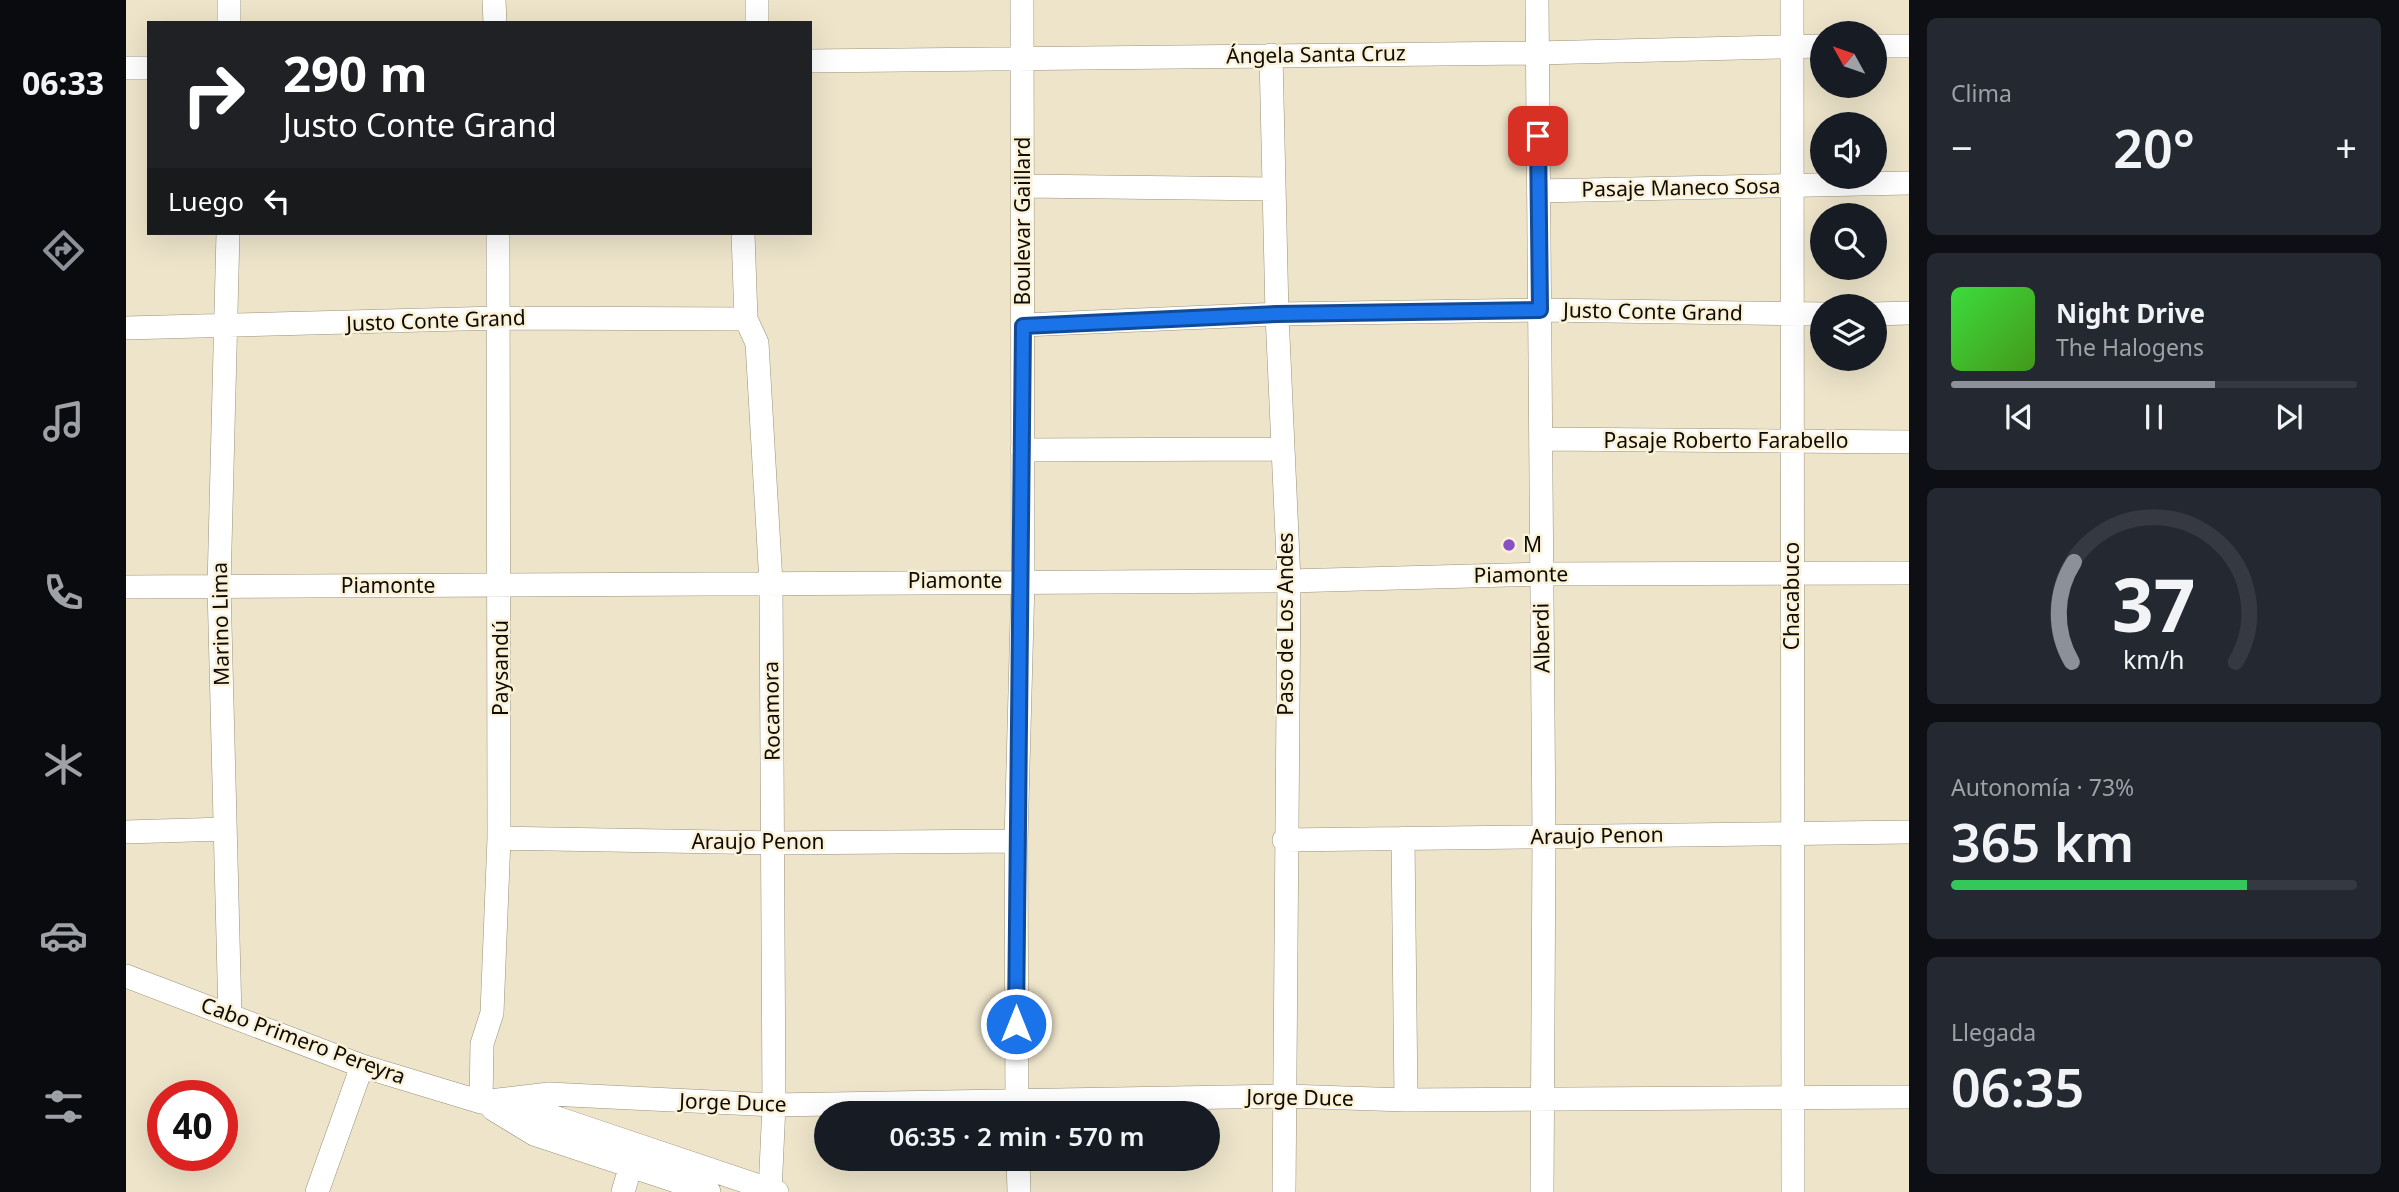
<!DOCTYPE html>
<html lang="es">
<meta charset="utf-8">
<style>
:root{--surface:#171b24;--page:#242831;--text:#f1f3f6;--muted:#9ea1a6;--line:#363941;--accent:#8c9099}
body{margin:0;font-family:"Noto Sans",sans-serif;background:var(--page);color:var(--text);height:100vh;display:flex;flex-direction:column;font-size:26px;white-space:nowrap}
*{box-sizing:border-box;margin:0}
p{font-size:23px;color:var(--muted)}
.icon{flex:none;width:38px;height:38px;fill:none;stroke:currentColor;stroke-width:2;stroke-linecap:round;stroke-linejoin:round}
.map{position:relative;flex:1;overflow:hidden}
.side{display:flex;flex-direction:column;gap:18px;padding:18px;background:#0d0f14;width:490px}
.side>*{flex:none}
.guide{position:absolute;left:21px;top:21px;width:665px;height:214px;border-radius:0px;box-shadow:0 7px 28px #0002;background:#202124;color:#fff;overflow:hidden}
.needle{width:46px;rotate:310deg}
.tools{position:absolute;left:1684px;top:21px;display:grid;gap:14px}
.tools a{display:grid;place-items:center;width:77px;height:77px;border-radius:50%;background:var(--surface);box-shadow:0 7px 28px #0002;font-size:35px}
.speed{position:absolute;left:21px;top:1080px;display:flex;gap:14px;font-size:35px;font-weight:700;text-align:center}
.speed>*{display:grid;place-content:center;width:91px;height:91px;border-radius:50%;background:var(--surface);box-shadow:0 7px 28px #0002;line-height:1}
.speed .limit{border:10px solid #d22;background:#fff;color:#111}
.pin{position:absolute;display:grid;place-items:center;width:60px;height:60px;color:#fff;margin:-30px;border-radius:14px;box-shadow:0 4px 10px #0006}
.me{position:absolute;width:77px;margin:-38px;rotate:0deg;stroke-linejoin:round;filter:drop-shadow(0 0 5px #0008)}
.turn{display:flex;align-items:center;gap:24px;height:147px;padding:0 21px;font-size:32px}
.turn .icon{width:91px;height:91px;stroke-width:2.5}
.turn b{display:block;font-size:49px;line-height:60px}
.then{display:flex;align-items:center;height:66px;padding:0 21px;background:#0003;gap:14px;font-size:26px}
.big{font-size:52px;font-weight:600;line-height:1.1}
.side .card{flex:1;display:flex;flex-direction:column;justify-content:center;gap:10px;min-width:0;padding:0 24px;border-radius:10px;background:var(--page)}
.side .dial{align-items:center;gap:0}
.dial svg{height:182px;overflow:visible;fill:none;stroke:var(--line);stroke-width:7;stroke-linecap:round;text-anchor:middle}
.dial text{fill:var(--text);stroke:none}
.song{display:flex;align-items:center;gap:21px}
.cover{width:84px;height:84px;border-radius:10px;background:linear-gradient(135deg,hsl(120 70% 55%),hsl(100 70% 35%))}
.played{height:7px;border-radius:4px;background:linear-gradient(90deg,var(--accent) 65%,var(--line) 65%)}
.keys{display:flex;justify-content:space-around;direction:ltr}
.heat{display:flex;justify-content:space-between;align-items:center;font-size:38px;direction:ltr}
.charge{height:10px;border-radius:5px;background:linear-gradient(90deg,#34c759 73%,var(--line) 0)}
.trip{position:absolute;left:688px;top:1101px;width:406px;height:70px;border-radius:35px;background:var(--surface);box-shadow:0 7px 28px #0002;font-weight:600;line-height:70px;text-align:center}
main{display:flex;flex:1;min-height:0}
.tabs{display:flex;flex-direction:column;width:126px;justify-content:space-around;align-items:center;background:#090b0e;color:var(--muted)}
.tabs .icon{width:49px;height:49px}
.tabs .selected{color:var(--accent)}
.tabs b{font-size:32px;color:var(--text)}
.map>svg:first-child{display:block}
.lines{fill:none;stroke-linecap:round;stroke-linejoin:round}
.minor-casing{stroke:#9a917a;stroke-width:24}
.minor{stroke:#fff;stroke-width:23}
.route-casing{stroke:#114b97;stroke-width:18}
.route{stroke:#1a73e8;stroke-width:12}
.poi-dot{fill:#894fc5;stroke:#faf1d7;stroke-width:2.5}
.labels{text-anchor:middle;stroke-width:5;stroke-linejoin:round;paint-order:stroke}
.street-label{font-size:21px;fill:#0e0b04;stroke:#faf1d7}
.poi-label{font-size:21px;fill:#0e0b04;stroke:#faf1d7;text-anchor:start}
</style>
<main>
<nav class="tabs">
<b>06:33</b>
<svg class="icon selected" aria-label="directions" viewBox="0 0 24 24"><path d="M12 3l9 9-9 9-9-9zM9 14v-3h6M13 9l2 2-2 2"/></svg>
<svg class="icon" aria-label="music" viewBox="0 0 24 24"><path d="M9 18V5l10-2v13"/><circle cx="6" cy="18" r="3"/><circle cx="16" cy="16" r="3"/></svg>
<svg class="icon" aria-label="phone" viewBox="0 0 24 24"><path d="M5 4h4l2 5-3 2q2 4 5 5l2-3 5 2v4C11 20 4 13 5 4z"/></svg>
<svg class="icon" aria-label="climate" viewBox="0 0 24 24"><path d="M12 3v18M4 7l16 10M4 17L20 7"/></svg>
<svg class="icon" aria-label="car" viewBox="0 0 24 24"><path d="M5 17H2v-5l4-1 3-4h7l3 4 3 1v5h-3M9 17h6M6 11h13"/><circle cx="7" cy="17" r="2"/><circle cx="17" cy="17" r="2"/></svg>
<svg class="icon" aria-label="filters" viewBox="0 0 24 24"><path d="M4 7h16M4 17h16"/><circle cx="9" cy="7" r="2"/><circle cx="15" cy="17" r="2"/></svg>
</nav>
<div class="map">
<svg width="1783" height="1192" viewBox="0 0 1783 1192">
<rect width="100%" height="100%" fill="#ede4ca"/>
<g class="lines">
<!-- minor casing -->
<g class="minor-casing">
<path id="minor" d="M368,0L369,23
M631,0V23
M1411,0L1418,837L1416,1192
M1666,0L1667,1192
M103,23V0
M1748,46H1783
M1145,55L1151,314L1163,581L1158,1192
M684,61L1411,53L1696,46
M0,68H23
M898,186L1146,189
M1412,191L1783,183
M102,233L93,586L104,1016
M617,233L620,319L631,343L645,583L648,1105L644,1192
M1748,314L1783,313
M897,325L1151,314L1414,310L1696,314
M0,328L373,318L620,319
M1416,439L1783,442
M896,450L1157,449
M0,587L1163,581L1415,574L1783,573
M0,832L99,829
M373,838L647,843L890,841
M1277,838L1280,1100
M1158,840L1783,832
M0,976L236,1066L355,1102L416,1113L651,1192
M355,1102L423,1094L648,1105L1160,1096L1280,1100L1783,1097
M355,1102L356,1044L366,1013L373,838L372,233
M367,1109L408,1134L583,1192
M891,1113L890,841L897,581L896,0
M892,1158L893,1192
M191,1192L236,1066
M497,1192L505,1165"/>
</g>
<!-- minor -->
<use href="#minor" class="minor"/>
</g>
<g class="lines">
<!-- route casing -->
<g class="route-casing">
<path id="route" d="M890,1024L897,326L1151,314L1414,310L1412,136"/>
</g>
<!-- route -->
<use href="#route" class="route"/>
</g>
<!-- markers -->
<circle class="poi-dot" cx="1383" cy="545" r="7"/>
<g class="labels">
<!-- street labels -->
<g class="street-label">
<text transform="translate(1190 55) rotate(-1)" y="7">Ángela Santa Cruz</text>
<text transform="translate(1555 188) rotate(-1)" y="7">Pasaje Maneco Sosa</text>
<text transform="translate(897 221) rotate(-90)" y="7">Boulevar Gaillard</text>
<text transform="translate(1527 312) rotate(1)" y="7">Justo Conte Grand</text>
<text transform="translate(310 321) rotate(-2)" y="7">Justo Conte Grand</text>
<text x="1600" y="448">Pasaje Roberto Farabello</text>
<text transform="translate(1395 575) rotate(-1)" y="7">Piamonte</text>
<text x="829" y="588">Piamonte</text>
<text x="262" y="593">Piamonte</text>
<text transform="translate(1666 596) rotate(-90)" y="7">Chacabuco</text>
<text transform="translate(95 624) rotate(-91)" y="7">Marino Lima</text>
<text transform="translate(1160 624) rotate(-90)" y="7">Paso de Los Andes</text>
<text transform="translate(1416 638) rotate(-91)" y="7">Alberdi</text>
<text transform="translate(375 668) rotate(-90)" y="7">Paysandú</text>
<text transform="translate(646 711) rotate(-91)" y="7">Rocamora</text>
<text transform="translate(1471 836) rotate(-1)" y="7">Araujo Penon</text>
<text x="632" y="849">Araujo Penon</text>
<text transform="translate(177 1041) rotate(20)" y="7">Cabo Primero Pereyra</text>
<text transform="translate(1174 1098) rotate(1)" y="7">Jorge Duce</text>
<text transform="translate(607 1103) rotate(2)" y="7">Jorge Duce</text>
</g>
<!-- poi labels -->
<g class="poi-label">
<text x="1397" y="552">M</text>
</g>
</g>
</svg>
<div class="tools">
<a><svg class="needle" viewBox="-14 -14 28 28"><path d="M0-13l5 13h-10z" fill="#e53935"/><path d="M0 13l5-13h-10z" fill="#9ea1a6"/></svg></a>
<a><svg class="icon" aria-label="sound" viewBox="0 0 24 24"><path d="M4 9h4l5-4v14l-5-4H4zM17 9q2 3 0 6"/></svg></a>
<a><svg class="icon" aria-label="search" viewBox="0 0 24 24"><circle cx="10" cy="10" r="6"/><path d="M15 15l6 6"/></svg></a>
<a><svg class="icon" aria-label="layers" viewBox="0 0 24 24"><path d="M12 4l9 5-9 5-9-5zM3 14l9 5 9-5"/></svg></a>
</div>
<div class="speed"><div class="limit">40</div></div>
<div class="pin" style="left:1412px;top:136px;background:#d93025"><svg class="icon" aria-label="arrive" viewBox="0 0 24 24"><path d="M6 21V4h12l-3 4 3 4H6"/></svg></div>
<svg class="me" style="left:890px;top:1024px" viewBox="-20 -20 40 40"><circle r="17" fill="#1a73e8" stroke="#fff" stroke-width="3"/><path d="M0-11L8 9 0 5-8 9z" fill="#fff"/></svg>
<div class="trip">06:35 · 2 min · 570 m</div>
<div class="guide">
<div class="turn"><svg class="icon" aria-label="right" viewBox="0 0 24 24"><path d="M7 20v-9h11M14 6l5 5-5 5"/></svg><div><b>290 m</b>Justo Conte Grand</div></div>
<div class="then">Luego<svg class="icon" aria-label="left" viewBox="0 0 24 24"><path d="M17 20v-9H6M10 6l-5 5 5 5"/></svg></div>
</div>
</div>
<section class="side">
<div class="card"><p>Clima</p>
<div class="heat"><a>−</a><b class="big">20°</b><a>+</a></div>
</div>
<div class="card">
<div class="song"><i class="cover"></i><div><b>Night Drive</b><p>The Halogens</p></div></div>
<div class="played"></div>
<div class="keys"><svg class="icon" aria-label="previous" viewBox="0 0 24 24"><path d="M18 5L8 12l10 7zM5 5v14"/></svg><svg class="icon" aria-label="pause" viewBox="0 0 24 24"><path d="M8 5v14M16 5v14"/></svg><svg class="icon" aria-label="next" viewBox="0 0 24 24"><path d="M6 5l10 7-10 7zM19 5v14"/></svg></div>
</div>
<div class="card dial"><svg viewBox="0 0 100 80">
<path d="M14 69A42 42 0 1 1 86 69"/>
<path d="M14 69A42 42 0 0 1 15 25" stroke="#8c9099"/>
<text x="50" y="56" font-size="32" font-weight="700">37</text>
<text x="50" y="72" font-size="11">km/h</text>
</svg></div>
<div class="card"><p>Autonomía · 73%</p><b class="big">365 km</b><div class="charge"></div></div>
<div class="card"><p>Llegada</p><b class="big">06:35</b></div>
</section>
</main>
